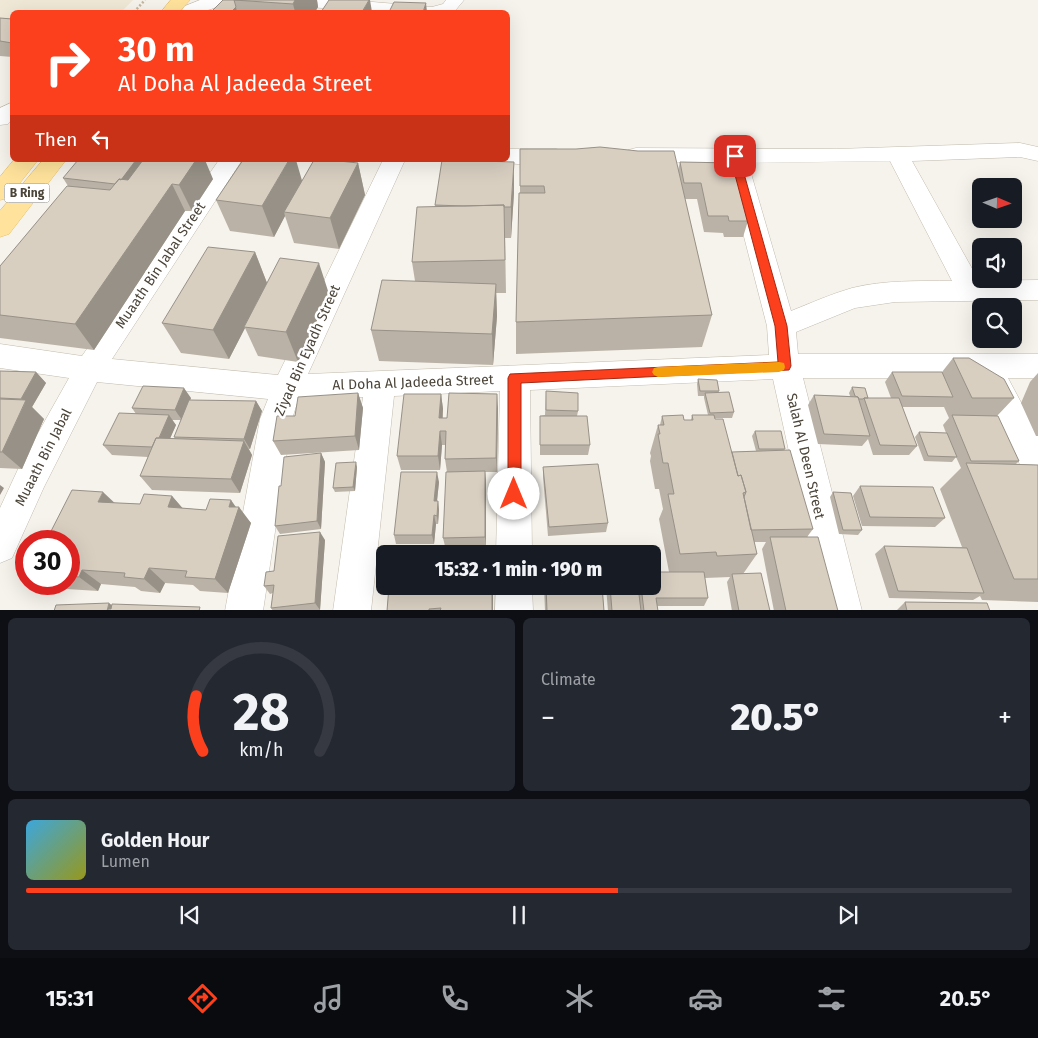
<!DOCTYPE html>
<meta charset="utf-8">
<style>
:root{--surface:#171b24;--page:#242831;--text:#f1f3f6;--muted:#9ea1a6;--line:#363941;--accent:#fc3f1d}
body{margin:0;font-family:"Fira Sans",sans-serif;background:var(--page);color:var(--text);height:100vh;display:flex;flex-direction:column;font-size:19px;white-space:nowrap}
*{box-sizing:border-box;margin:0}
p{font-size:16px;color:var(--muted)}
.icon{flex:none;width:28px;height:28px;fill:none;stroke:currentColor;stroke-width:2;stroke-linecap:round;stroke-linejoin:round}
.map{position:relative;height:610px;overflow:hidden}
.drawer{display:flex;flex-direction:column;gap:8px;padding:8px;background:#0d0f14;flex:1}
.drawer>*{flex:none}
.guide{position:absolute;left:10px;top:10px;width:500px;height:152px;border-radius:8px;box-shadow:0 5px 20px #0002;background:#fc3f1d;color:#fff;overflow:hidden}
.needle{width:32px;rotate:92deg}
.buttons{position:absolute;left:972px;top:178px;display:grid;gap:10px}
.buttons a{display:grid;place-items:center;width:50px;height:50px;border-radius:8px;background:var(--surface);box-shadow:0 5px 20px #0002;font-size:25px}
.speed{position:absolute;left:15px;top:530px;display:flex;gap:10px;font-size:25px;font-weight:700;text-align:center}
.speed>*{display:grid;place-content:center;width:65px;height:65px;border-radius:50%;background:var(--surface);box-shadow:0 5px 20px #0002;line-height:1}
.speed .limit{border:8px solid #d22;background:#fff;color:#111}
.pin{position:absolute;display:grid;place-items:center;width:42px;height:42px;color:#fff;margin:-21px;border-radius:10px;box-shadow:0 2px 8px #0006}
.me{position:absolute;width:55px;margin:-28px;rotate:0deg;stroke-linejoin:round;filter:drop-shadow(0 0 4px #0008)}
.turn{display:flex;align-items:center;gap:18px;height:105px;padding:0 25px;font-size:22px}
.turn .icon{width:65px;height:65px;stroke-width:2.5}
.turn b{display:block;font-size:35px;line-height:42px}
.then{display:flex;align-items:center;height:48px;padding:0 25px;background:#0003;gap:10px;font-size:19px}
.big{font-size:38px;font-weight:800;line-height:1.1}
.drawer .tile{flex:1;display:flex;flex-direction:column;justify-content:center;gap:8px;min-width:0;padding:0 18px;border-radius:8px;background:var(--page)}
.drawer .dial{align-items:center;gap:0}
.dial svg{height:130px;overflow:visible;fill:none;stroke:var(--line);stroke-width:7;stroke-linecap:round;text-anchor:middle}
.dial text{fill:var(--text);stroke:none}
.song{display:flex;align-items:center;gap:15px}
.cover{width:60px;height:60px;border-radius:8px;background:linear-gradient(135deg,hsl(200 70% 55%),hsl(60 70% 35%))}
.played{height:5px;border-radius:2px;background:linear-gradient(90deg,var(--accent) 60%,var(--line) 60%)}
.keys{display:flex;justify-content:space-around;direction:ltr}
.heat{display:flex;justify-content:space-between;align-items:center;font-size:28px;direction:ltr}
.drawer .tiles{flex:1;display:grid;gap:8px;grid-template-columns:1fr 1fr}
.tile:last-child{grid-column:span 2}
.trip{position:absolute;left:376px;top:545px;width:285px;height:50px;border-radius:8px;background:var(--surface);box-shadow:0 5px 20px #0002;font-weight:800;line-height:50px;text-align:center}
.dock{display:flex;height:80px;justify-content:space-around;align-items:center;background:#090b0e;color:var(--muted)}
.dock .icon{width:35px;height:35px}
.dock .current{color:var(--accent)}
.dock b{font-size:22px;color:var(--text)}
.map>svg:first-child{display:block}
.education{fill:#efe8d6}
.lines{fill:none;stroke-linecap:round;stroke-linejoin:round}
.minor-casing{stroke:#c2bbae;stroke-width:1}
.major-casing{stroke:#e6c16a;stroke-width:1}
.path{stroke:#c4b79f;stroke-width:2.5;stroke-dasharray:2 2;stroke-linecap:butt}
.minor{fill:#fff;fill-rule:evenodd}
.major{fill:#ffe39c;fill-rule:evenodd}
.wall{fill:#bab2a6;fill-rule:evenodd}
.shaded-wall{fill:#979187}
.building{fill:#d8cfc1;stroke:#979187}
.route{fill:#fc3f1d;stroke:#a42913}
.slow{fill:#f59e0b}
.labels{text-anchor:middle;stroke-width:5;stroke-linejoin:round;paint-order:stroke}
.shield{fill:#fff;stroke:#817c74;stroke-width:1}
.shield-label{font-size:12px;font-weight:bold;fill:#4b4439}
.street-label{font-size:14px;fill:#4b4439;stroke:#fff}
</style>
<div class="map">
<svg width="1038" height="611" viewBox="0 0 1038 611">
<rect width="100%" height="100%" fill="#f6f3ec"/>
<!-- education -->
<path class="education" d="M0,0H133L121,12H12V28L0,27Z"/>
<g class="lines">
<!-- minor casing -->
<g class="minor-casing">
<path id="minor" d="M200,0H224C216,12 197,12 184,12L182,10L185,6Z
M276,0H349L432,7L443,4L446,0H464L454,12H371L285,5L279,4Z
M11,103L12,119L8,124L0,125V108Z
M1020,143L1038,147V161L1020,157L912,161L979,281L1038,280V300L895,302L855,308L796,332L798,354H1038V378H1008L1038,434V481L1026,477L978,378H803L862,611H824L773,379L530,390L532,554H496L500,391L394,396L371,611H333L363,397L298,400L292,419L263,611H225L260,419L268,399L97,382L44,487L12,558L0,563V508L19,467L69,378L0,368V344L82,356L219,160H242L112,359L278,375L383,160H405L308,374L769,355L767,326L725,163L636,162L628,160L625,155L628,150L636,148L836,149ZM890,161L952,281C919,281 884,280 852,288C831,294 811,303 791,311L748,163Z
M508,149H556L564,151L567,156L564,161C546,166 518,166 500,161L508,160Z
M496,586H532L533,611H495Z"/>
</g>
<!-- major casing -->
<g class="major-casing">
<path id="major" d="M171,0H190L179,12H161Z
M14,160H38L8,198L0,200V177Z
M43,160H66L9,234L0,237V211Z"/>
</g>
<!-- path -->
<path class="path" d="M134,12L145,0"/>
<!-- minor -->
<use href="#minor" class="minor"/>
<!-- major -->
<use href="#major" class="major"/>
</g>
<!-- wall -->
<path class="wall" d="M223,0H317L318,7L315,12H211Z
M0,18L12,19V57L0,56Z
M520,149L678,170L680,162L748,221L743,237H724L723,233L704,232L697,199H685L712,315L702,347L516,354V322L520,193Z
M358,163L365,195L339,249L294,243L285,216L274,237L230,231L216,200L302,180Z
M63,178L213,179L192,211H185L94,350L0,338V266L68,186Z
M514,193L511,238H505L506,293H496L497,316L493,365L379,361L371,330L415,281L412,262L435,205Z
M255,252L267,283L329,294L298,362L258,356L245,328L229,359L181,353L162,323Z
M953,358L1014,398L997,416L1019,461L1016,464L1038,465V602L982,600L980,596L973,600L889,598L875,554L884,546L962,547L940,489L961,468L956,457L952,462L924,461L915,437L919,432L946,433L943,425L949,418L944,407H902L917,446L909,455H873L868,439L862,446L818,444L808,405L814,395L850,396L849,393L852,387L868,398H891L885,382L892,372H942Z
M0,371L36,372L46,383L32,407L44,419L22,469L0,468Z
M1038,373V436H1036L1021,403L1030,382Z
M698,379L719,391L718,393L734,412L732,418H715L732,452L756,451L752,436L755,431L785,449L784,450L813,529L807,537L838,611H774L762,549L766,542H754L757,554L743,574L770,611H732L727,582L730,577L705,578L708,598L704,606H657L658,611H608L606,586H652L669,572L659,519L663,509L659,489H655L650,461L651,456L650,453L658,425H660L662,416L684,420H691L692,415H708L704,398V396H698L697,384Z
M546,391L578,411L577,416L590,445L588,455H540V416L545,415Z
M358,393L363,408L359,450L281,455L273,441L295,416Z
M441,394L443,409V418H447L498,408L497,472H485L486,545L445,546L443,538L447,472L445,459V445H442L440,470H401L397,456Z
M191,398L190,400L256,401L262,411L250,449H249L252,455L240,493L152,490L140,476L148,457L112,455L103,445L136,414L132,408ZM172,420H181L174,437L175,438H170L176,425Z
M321,453L325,462L321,529L280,534L275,526Z
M357,467L355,491L335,492L333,488Z
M543,467L608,523L606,532L548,536L543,477Z
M439,482L437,501H438L439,510L438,524H436L434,544H396L394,535Z
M860,486L945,518L935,527L862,526L853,496Z
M833,492L862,530L858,535L839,534L830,497Z
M172,496L182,508L206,510L236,507L251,523L228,593L200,591L193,585L165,583L160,593L141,591L135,587L101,584L98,591L51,588L45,584H69V541L114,503L140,504Z
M325,540L320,610L273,611L271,608L273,593L270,594L264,586L274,571Z
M389,586H439L438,594L493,611H387Z
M544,586H602L604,611H545Z
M905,602L990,611H896Z"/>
<!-- shaded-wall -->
<path class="shaded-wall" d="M295,0H317L318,7L315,12H295L293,4Z
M369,0H370L372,12H362Z
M426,3L427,12H423Z
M236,7L237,12H231Z
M136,160H157L126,200L117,184Z
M194,160H205L213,179L192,211L179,185Z
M289,160H296L303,184L284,212L285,216L274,237L262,206Z
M514,162V193L511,238V207Z
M358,163L365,195L339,249L330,218Z
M172,184L185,211L94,350L75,324Z
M255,252L267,283L244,327L245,328L229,359L213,330Z
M319,263L329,294L298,362L286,332Z
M496,284L497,316L493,365L492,334Z
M36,372L46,383L32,407L44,419L22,469L2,452L25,403L21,399Z
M184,388L191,398L182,420L175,410Z
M358,393L363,408L359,450L355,436Z
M441,394L443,409L441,432L439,418Z
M497,394L498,408L497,472L496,458Z
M256,401L262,411L250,449L244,439Z
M169,415L176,425L162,457L155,448Z
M440,431L442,445L440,470L438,456Z
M244,441L252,455L240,493L231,479Z
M321,453L325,462L321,529L317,521Z
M356,462L357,467L355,491L353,487Z
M485,471L486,480V545L485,537Z
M437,472L439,482L436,510L434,501Z
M0,485L4,488L0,495Z
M103,492L120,508L98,502Z
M172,496L186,512L168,507Z
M231,500L238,510L239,507L251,523L228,593L215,579L229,507Z
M438,501L439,510L438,524L437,516Z
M434,515L436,524L434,544L432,535Z
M320,532L325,540L320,610L315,603Z
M149,568L165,583L160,593L144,579Z
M82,570L101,584L98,591L79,577Z
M435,586H439L438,605L435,594Z
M492,586H493V611H492Z
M109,603L119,611H107Z"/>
<!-- building -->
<path class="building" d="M223,0H234L236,7L231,12H211Z
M234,0H295L293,4Z
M329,0H369L362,12H321Z
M394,2L426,3L423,12H389Z
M0,18L12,19V43L0,41Z
M600,147L638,151H674L712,315L516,322L519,193H545L544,186H520V149H576Z
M78,160H136L121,180L119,179L115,184L63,178Z
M143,160H196L179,185L172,184L75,324L0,315V266L67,186L110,190L119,179L128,180Z
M243,160H289L262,206L216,200Z
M314,160H330L358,163L330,218L284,212Z
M442,160L514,162L511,207H504V205L464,206L435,205Z
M680,162L733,163L748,221H729L728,216H708L701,183H684Z
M504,205L505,260L412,262L417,207Z
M208,247L255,252L213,330L162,323Z
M280,258L319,263L286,332L244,327Z
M382,280L496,284L492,334L371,330Z
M953,358H969L1004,379L1014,398H972Z
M0,371L36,372L21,399L0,398Z
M892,372H942L953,397L902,396Z
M698,379L717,380L719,391H700Z
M143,386L184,388L175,410L132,408Z
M852,387L865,388L868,398H864L863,399H859L858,397L855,396Z
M546,391L578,393V411L546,410Z
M729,392L734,412L710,413L705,393Z
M358,393L355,436L273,441L277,416H295L298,397Z
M449,393L497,394L496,458L445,459L446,431H440L438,456H397L404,394H441L439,418H447Z
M814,395L858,397L870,436L824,434Z
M864,398H899L917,446L880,445Z
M0,399L26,400L2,452H0Z
M189,400L256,401L244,439L174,437Z
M119,413L169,415L159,438H156L152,447L103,445Z
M683,415L684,420H693L692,415H714L715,419H723L738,476L741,475L746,492L743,493L757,554L717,556L716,552L680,554L668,494H674L668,463H663L658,434H660L658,425H664L662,416Z
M952,415L998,416L1019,461H971Z
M540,416H587L590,445H540Z
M755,431H781L785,449H759Z
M919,432L947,433L957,457L928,456Z
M156,438L244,441L231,479L140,476Z
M790,450L813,529L751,530L744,497L746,492L741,475L738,476L732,452Z
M321,453L317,521L275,526L279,486H281L284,457Z
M356,462L353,487L333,488L336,463Z
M966,463L1038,465V579H1014Z
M598,464L608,523L549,527L543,467Z
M485,471V537L443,538L446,472Z
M401,472H437L434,501H438L437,516L434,515L432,535H394Z
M860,486L933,487L945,518L870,517Z
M72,490L103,492L98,502L140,504L144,494L172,496L168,507L206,510L210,499L231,500L229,507H239L215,579L185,577L187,571L149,568L144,579L124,577L125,573L82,570L79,577L69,576V541H46Z
M833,492L851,493L862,530H843Z
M320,532L315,603L271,608L274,585L264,586L266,572L274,571L278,536Z
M770,537H818L838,611H786Z
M492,546V554H449L450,548Z
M884,546L967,548L984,593L898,591Z
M437,549V554H392V550Z
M599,551V554H544V552Z
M606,551H634V554H607Z
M652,572H704L708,598H656L658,611H644L641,586H652Z
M761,573L770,611H739L732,574Z
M389,586H435V594H448V586H492V611H440L441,608L429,609V611H387Z
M546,586H602L604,611H547Z
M610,586H638L641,611H612Z
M905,602L987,603L990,611H907Z
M109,603L107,611H54L56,605Z
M112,604L200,607L199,611H108V609H111Z"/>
<!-- route -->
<path class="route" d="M735,153L739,156L787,326L791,366L789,370L521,383V494L519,499L514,501L510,499L508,494V378L510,374L778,362L775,326L730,156Z"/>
<!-- slow -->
<path class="slow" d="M779,362L784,363L785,367L784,370L779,372L658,377L654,375L652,372L654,368L658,367Z"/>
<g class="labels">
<!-- shield labels -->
<rect class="shield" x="4.5" y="183.5" width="45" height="19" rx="4"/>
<g class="shield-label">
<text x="27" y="197">B Ring</text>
</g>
<!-- street labels -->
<g class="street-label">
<text transform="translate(160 265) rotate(-56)" y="5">Muaath Bin Jabal Street</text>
<text transform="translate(307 350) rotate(-66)" y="5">Ziyad Bin Eyadh Street</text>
<text transform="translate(413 382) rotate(-2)" y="5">Al Doha Al Jadeeda Street</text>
<text transform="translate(806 456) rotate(77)" y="5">Salah Al Deen Street</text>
<text transform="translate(43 457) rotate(-63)" y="5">Muaath Bin Jabal</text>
</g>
</g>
</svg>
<div class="buttons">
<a><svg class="needle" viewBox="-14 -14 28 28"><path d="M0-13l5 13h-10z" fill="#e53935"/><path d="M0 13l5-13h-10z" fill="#9ea1a6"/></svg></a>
<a><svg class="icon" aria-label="sound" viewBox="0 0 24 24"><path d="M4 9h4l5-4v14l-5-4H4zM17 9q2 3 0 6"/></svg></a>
<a><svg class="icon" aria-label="search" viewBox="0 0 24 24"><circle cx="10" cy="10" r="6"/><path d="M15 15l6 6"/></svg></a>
</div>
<div class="speed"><div class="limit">30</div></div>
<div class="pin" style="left:735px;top:156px;background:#d93025"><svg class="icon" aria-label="arrive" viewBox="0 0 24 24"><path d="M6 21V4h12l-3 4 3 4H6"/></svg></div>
<svg class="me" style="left:514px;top:494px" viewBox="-20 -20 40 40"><circle r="19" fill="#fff"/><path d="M0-13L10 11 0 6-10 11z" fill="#fc3f1d"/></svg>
<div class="trip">15:32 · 1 min · 190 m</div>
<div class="guide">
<div class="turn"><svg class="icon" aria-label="right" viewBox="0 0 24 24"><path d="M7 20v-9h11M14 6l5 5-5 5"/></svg><div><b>30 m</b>Al Doha Al Jadeeda Street</div></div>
<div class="then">Then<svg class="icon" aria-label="left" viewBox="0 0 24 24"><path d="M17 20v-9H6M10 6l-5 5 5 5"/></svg></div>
</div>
</div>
<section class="drawer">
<div class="tiles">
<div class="tile dial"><svg viewBox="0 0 100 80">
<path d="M14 69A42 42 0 1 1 86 69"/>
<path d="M14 69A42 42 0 0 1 10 35" stroke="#fc3f1d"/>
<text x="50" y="56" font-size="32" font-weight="700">28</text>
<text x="50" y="72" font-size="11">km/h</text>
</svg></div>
<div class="tile"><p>Climate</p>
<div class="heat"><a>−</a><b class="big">20.5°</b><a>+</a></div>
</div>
<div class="tile">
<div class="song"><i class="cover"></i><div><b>Golden Hour</b><p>Lumen</p></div></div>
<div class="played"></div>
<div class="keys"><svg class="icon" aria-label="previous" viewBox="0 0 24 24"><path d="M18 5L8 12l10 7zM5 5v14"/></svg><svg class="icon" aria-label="pause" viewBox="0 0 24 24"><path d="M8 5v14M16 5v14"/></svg><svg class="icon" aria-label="next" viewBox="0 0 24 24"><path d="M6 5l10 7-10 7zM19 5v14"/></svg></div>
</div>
</div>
</section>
<nav class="dock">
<b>15:31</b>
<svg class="icon current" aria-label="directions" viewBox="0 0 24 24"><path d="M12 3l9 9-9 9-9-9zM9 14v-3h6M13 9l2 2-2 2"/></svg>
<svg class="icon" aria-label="music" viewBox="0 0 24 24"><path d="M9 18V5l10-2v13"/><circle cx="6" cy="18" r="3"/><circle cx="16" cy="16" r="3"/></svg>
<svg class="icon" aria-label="phone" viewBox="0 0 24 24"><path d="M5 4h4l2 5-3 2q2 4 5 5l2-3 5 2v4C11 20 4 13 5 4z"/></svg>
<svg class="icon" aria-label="climate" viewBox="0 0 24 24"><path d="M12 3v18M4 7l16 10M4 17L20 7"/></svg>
<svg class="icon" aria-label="car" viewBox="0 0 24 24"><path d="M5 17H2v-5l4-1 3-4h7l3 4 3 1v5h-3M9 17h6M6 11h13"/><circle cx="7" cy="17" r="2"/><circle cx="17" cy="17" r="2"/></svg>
<svg class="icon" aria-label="filters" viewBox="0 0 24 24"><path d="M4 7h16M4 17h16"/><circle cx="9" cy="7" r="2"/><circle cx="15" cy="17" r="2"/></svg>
<b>20.5°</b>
</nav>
